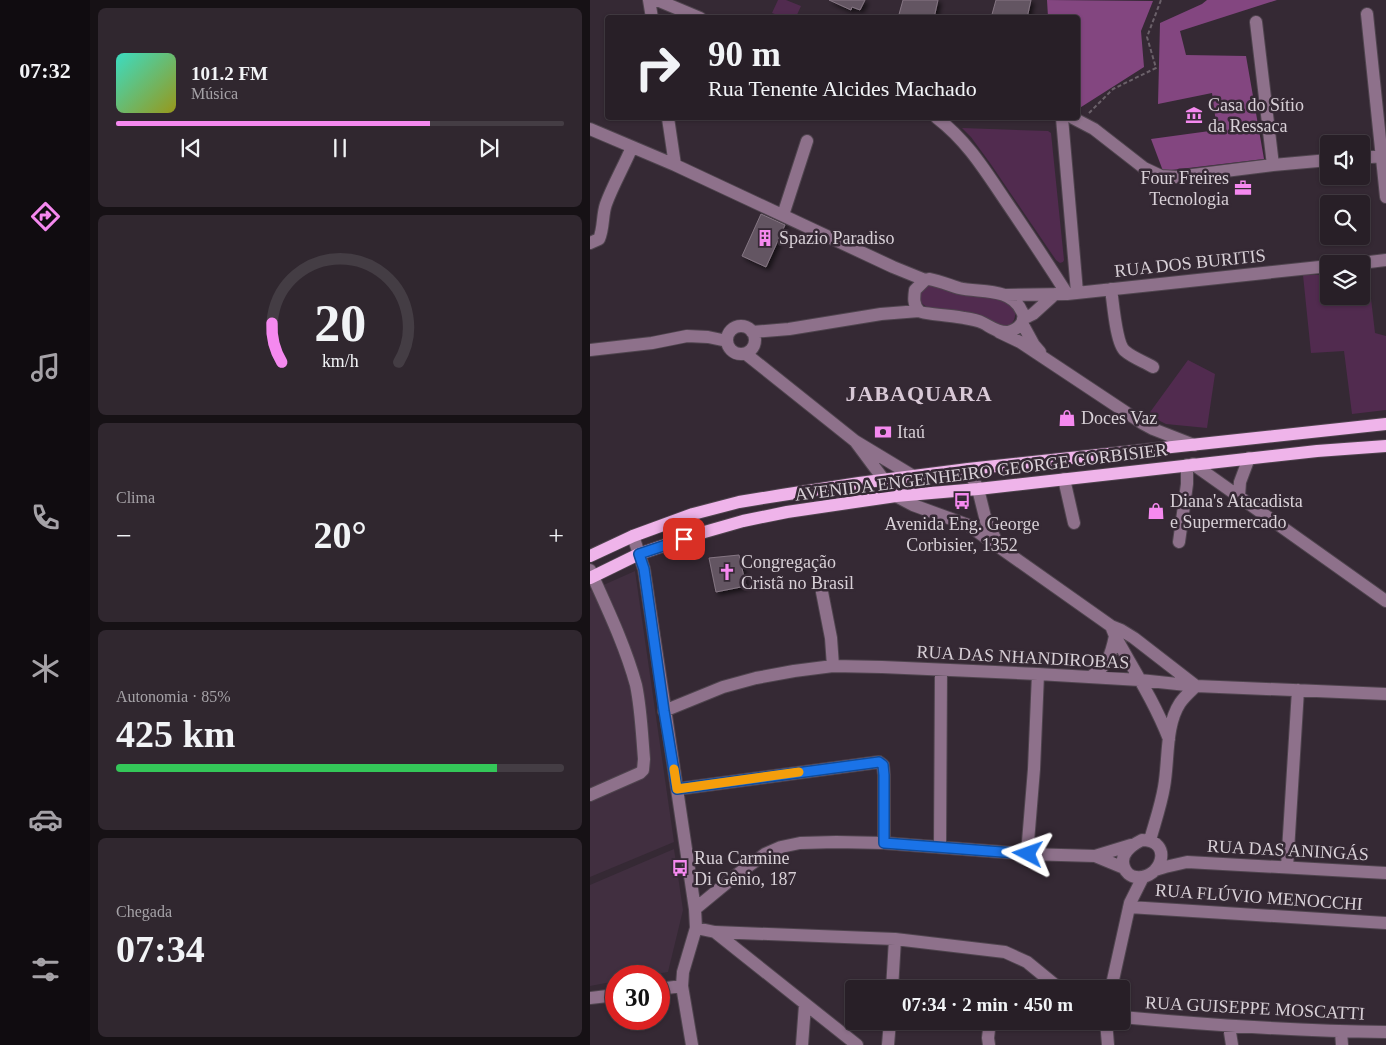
<!DOCTYPE html>
<html lang="pt">
<meta charset="utf-8">
<style>
:root{--surface:#281f27;--page:#30272f;--text:#f1f3f6;--muted:#a5a2a7;--line:#443d44;--accent:#f589ef}
body{margin:0;font-family:Georgia,serif;background:var(--page);color:var(--text);height:100vh;display:flex;flex-direction:column;font-size:19px;white-space:nowrap}
*{box-sizing:border-box;margin:0}
p{font-size:16px;color:var(--muted)}
.icon{flex:none;width:28px;height:28px;fill:none;stroke:currentColor;stroke-width:2;stroke-linecap:round;stroke-linejoin:round}
.map{position:relative;flex:1;overflow:hidden}
.panel{display:flex;flex-direction:column;gap:8px;padding:8px;background:#161115;width:500px}
.panel>*{flex:none}
.hud{position:absolute;left:15px;top:15px;width:475px;height:105px;border-radius:5px;box-shadow:0 1px 4px #0004,0 0 0 1px var(--line);background:#281f27;color:var(--text);overflow:hidden}
.buttons{position:absolute;left:730px;top:135px;display:grid;gap:10px}
.buttons a{display:grid;place-items:center;width:50px;height:50px;border-radius:5px;background:var(--surface);box-shadow:0 1px 4px #0004,0 0 0 1px var(--line);font-size:25px}
.speed{position:absolute;left:15px;top:965px;display:flex;gap:10px;font-size:25px;font-weight:700;text-align:center}
.speed>*{display:grid;place-content:center;width:65px;height:65px;border-radius:50%;background:var(--surface);box-shadow:0 1px 4px #0004,0 0 0 1px var(--line);line-height:1}
.speed .limit{border:8px solid #d22;background:#fff;color:#111}
.pin{position:absolute;display:grid;place-items:center;width:42px;height:42px;color:#fff;margin:-21px;border-radius:10px;box-shadow:0 2px 8px #0006}
.me{position:absolute;width:55px;margin:-28px;rotate:274deg;stroke-linejoin:round;filter:drop-shadow(0 0 4px #0008)}
.turn{display:flex;align-items:center;gap:18px;height:105px;padding:0 20px;font-size:22px}
.turn .icon{width:65px;height:65px;stroke-width:2.5}
.turn b{display:block;font-size:35px;line-height:42px}
.big{font-size:38px;font-weight:800;line-height:1.1}
.panel .widget{flex:1;display:flex;flex-direction:column;justify-content:center;gap:8px;min-width:0;padding:0 18px;border-radius:8px;background:var(--page)}
.panel .dial{align-items:center;gap:0}
.dial svg{height:130px;overflow:visible;fill:none;stroke:var(--line);stroke-width:7;stroke-linecap:round;text-anchor:middle}
.dial text{fill:var(--text);stroke:none}
.song{display:flex;align-items:center;gap:15px}
.cover{width:60px;height:60px;border-radius:8px;background:linear-gradient(135deg,hsl(170 70% 55%),hsl(60 70% 35%))}
.played{height:5px;border-radius:2px;background:linear-gradient(90deg,var(--accent) 70%,var(--line) 70%)}
.keys{display:flex;justify-content:space-around;direction:ltr}
.heat{display:flex;justify-content:space-between;align-items:center;font-size:28px;direction:ltr}
.charge{height:8px;border-radius:4px;background:linear-gradient(90deg,#34c759 85%,var(--line) 0)}
.trip{position:absolute;left:255px;top:980px;width:285px;height:50px;border-radius:5px;background:var(--surface);box-shadow:0 1px 4px #0004,0 0 0 1px var(--line);font-weight:800;line-height:50px;text-align:center}
main{display:flex;flex:1;min-height:0}
.menu{display:flex;flex-direction:column;width:90px;justify-content:space-around;align-items:center;background:#100c10;color:var(--muted)}
.menu .icon{width:35px;height:35px}
.menu .current{color:var(--accent)}
.menu b{font-size:22px;color:var(--text)}
.map>svg:first-child{display:block}
.built{fill:#412f40}
.green{fill:#512b4f}
.forest{fill:#834680}
.building{fill:#635562;stroke:#857683;filter:url(#shadow)}
.lines{fill:none;stroke-linecap:round;stroke-linejoin:round}
.minor-casing{stroke:#4f444e;stroke-width:14}
.major-casing{stroke:#4f444e;stroke-width:14}
.path{stroke:#6b616a;stroke-width:2;stroke-dasharray:4 2.5;stroke-linecap:butt}
.minor{stroke:#8e718b;stroke-width:12}
.major{stroke:#efb4ea;stroke-width:12}
.route-casing{stroke:#114b97;stroke-width:12}
.route{stroke:#1a73e8;stroke-width:9}
.slow{stroke:#f59e0b;stroke-width:9}
.labels{text-anchor:middle;stroke-width:5;stroke-linejoin:round;paint-order:stroke}
.poi-label{font-size:18px;fill:#d8d0d7;stroke:#352934;text-anchor:start}
.street-label{font-size:18px;fill:#d8d0d7;stroke:#352934}
.district-label{font-size:22px;font-weight:bold;letter-spacing:1px;fill:#d8c8d6;stroke:#352934}
</style>
<main>
<nav class="menu">
<b>07:32</b>
<svg class="icon current" aria-label="directions" viewBox="0 0 24 24"><path d="M12 3l9 9-9 9-9-9zM9 14v-3h6M13 9l2 2-2 2"/></svg>
<svg class="icon" aria-label="music" viewBox="0 0 24 24"><path d="M9 18V5l10-2v13"/><circle cx="6" cy="18" r="3"/><circle cx="16" cy="16" r="3"/></svg>
<svg class="icon" aria-label="phone" viewBox="0 0 24 24"><path d="M5 4h4l2 5-3 2q2 4 5 5l2-3 5 2v4C11 20 4 13 5 4z"/></svg>
<svg class="icon" aria-label="climate" viewBox="0 0 24 24"><path d="M12 3v18M4 7l16 10M4 17L20 7"/></svg>
<svg class="icon" aria-label="car" viewBox="0 0 24 24"><path d="M5 17H2v-5l4-1 3-4h7l3 4 3 1v5h-3M9 17h6M6 11h13"/><circle cx="7" cy="17" r="2"/><circle cx="17" cy="17" r="2"/></svg>
<svg class="icon" aria-label="filters" viewBox="0 0 24 24"><path d="M4 7h16M4 17h16"/><circle cx="9" cy="7" r="2"/><circle cx="15" cy="17" r="2"/></svg>
</nav>
<section class="panel">
<div class="widget">
<div class="song"><i class="cover"></i><div><b>101.2 FM</b><p>Música</p></div></div>
<div class="played"></div>
<div class="keys"><svg class="icon" aria-label="previous" viewBox="0 0 24 24"><path d="M18 5L8 12l10 7zM5 5v14"/></svg><svg class="icon" aria-label="pause" viewBox="0 0 24 24"><path d="M8 5v14M16 5v14"/></svg><svg class="icon" aria-label="next" viewBox="0 0 24 24"><path d="M6 5l10 7-10 7zM19 5v14"/></svg></div>
</div>
<div class="widget dial"><svg viewBox="0 0 100 80">
<path d="M14 69A42 42 0 1 1 86 69"/>
<path d="M14 69A42 42 0 0 1 8 45" stroke="#f589ef"/>
<text x="50" y="56" font-size="32" font-weight="700">20</text>
<text x="50" y="72" font-size="11">km/h</text>
</svg></div>
<div class="widget"><p>Clima</p>
<div class="heat"><a>−</a><b class="big">20°</b><a>+</a></div>
</div>
<div class="widget"><p>Autonomia · 85%</p><b class="big">425 km</b><div class="charge"></div></div>
<div class="widget"><p>Chegada</p><b class="big">07:34</b></div>
</section>
<div class="map">
<svg width="796" height="1045" viewBox="0 0 796 1045">
<defs>
<filter id="shadow"><feDropShadow dx="3" dy="3" stdDeviation="2.5" flood-color="#0009"/></filter>
</defs>
<rect width="100%" height="100%" fill="#352934"/>
<!-- built -->
<path class="built" d="M45,571L84,842L0,877V591Z
M84,849L93,910L78,972L53,976H26V981L0,986V885Z"/>
<!-- green -->
<path class="green" d="M188,0H196L211,6L206,17H193L182,13Z
M372,128L458,131L461,133L474,260L473,262L470,263L466,260L400,163L381,137Z
M771,273H778L785,333L796,336V410L762,414L754,351L721,353L713,275H739V296H771Z
M339,283L415,298L425,309C426,318 424,323 416,327C390,318 365,307 338,308L330,302L328,292Z
M598,360L625,374L617,428L576,424L558,415Z"/>
<!-- forest -->
<path class="forest" d="M457,0L563,1L551,31L554,67L488,109V18L458,17Z
M617,0H687L590,31L596,55L656,56L674,159L573,171L561,139L627,130L622,93L568,104L570,23L612,4Z"/>
<!-- building -->
<path class="building" d="M239,0H275L270,10L262,7L261,10Z
M313,0H348L344,18H308Z
M406,0H441L437,18H401Z
M171,214L195,225L176,267L152,256Z
M149,555L156,586L126,592L119,558Z"/>
<g class="lines">
<!-- minor casing -->
<g class="minor-casing">
<path id="minor" d="M59,0L62,18
M67,0L110,18
M777,14L796,197
M666,22L683,165
M78,118L85,165
M347,118C377,141 394,169 415,200C436,231 457,262 477,294
M472,118L487,292
M483,118L504,129L554,168L571,176L587,177L683,165L739,160
M0,129L85,165L303,267L335,280
M771,158L791,156
M193,215L217,141
M0,243L9,239C14,228 12,215 16,204C23,185 34,166 42,147
M763,264L796,260
M339,279C350,281 359,285 369,288C390,293 420,287 431,310C434,314 434,320 431,324C428,328 422,331 418,332C408,333 401,327 393,323C387,320 381,319 374,318C367,316 332,314 329,311C323,305 324,297 325,290L335,280Z
M521,289C523,302 526,344 535,351C543,358 555,362 563,367
M416,295L477,294L739,266
M433,319L443,314L465,294
M432,323L444,345L450,352
M137 340a14 14 0 1 1 28 0a14 14 0 1 1-28 0Z
M162,332L199,329L291,314L329,311
M409,332L430,342L552,423L563,429L604,445
M0,350L62,343L97,336L118,337L137,341
M156,354L265,441L323,476
M265,441L306,496L323,505L378,525L521,626L531,630L544,638L606,686C601,691 595,696 590,703C575,726 579,760 574,787C571,805 565,822 560,840
M603,464L796,601
M378,469L388,489L396,521L408,544
M474,479L484,523
M649,496L650,482L659,458
M43,536L54,569L105,909L106,928L93,972L92,986L102,1045
M589,542L597,484V465
M0,570C17,608 35,645 46,685C51,709 52,735 54,759L53,770L50,773L0,795
M232,592L241,638L243,666
M521,626L525,636C544,670 565,703 579,739
M500,677C518,666 521,655 525,636
M74,711L133,687L166,678L204,671L243,666L292,667L448,674L550,680L606,686L796,694
M87,789L289,762L293,765L294,775V843
M552,840C584,840 572,880 546,877C534,876 529,860 537,851C541,846 546,843 552,840Z
M350,847L351,670
M437,854L444,769L448,674
M505,856L541,845
M697,867L708,690
M565,870L575,867L597,862L796,873
M539,907L796,923
M105,909L145,876L175,854L191,847L210,843L246,842L294,843L437,854L505,856L534,868
M106,928L125,932L267,1045
M125,932L305,939L415,952L437,962L470,989
M69,989L92,986
M302,989L305,939
M521,989L540,903L553,877
M0,998L26,995
M531,1017C619,1025 708,1031 796,1032
M516,1021L518,1045
M639,1026L642,1045
M751,1032L752,1045
M212,1045L215,1005
M298,1045L300,1021
M399,1045L398,1038L400,1021"/>
</g>
<!-- major casing -->
<g class="major-casing">
<path id="major" d="M0,556L43,536L103,514L149,502L192,495L269,483L378,469L796,424
M0,578L49,554L111,533L153,521L197,512L306,496L388,489L727,451L796,446"/>
</g>
<!-- path -->
<path class="path" d="M499,113L523,89L566,68L557,37L571,0
M365,508L380,506"/>
<!-- minor -->
<use href="#minor" class="minor"/>
<!-- major -->
<use href="#major" class="major"/>
</g>
<g class="lines">
<!-- route casing -->
<g class="route-casing">
<path id="route" d="M94,539L49,554L54,569L74,711L87,789L289,762L293,765L294,775V843L438,854"/>
</g>
<!-- route -->
<use href="#route" class="route"/>
<!-- slow -->
<path class="slow" d="M84,769L87,789L209,772"/>
</g>
<!-- icons -->
<defs>
<g id="museum-bare" transform="scale(1.35)"><path d="M0-6L6-3V-2H-6V-3ZM-5-1h2V3h-2ZM-1-1h2V3h-2ZM3-1h2V3H3ZM-6 4H6V6H-6Z" fill="#f589ef" stroke="#352934" stroke-width="2.5" paint-order="stroke"/></g>
<g id="office-bare" transform="scale(1.35)"><path d="M-6-3h4V-5.5h4V-3h4V5H-6ZM-1-4.5V-3h2v-1.5ZM-6 0V1H6V0Z" fill="#f589ef" stroke="#352934" stroke-width="2.5" paint-order="stroke"/></g>
<g id="building-bare" transform="scale(1.35)"><path d="M-4-6H4V6H1V3H-1V6H-4ZM-2.5-4.3h1.7v1.8h-1.7ZM.8-4.3h1.7v1.8H.8ZM-2.5-1h1.7V.8h-1.7ZM.8-1h1.7V.8H.8Z" fill="#f589ef" stroke="#352934" stroke-width="2.5" paint-order="stroke"/></g>
<g id="shop-bare" transform="scale(1.35)"><path d="M-5-2.5h2.3a2.7 3.5 0 0 1 5.4 0H5L5.5 6h-11ZM-1.5-2.5h3a1.5 2.3 0 0 0-3 0Z" fill="#f589ef" stroke="#352934" stroke-width="2.5" paint-order="stroke"/></g>
<g id="bank-bare" transform="scale(1.35)"><path d="M-6-4H6V4H-6ZM0-2.3a2.3 2.3 0 1 0 0 4.6a2.3 2.3 0 1 0 0-4.6Z" fill="#f589ef" stroke="#352934" stroke-width="2.5" paint-order="stroke"/></g>
<g id="bus-bare" transform="scale(1.35)"><path d="M-5-6H5V4H4V6H2V4H-2V6H-4V4H-5ZM-3.5-4V0h7V-4ZM-3.5 1.2v1.5H-2V1.2ZM2 1.2v1.5H3.5V1.2Z" fill="#f589ef" stroke="#352934" stroke-width="2.5" paint-order="stroke"/></g>
<g id="church-bare" transform="scale(1.35)"><path d="M-1.2-6h2.4v3.5h3.3v2.4h-3.3V6h-2.4V-.1h-3.3v-2.4h3.3Z" fill="#f589ef" stroke="#352934" stroke-width="2.5" paint-order="stroke"/></g>
</defs>
<g fill-rule="evenodd">
<use href="#museum-bare" x="604" y="115"/>
<use href="#office-bare" x="653" y="188"/>
<use href="#building-bare" x="175" y="238"/>
<use href="#shop-bare" x="477" y="418"/>
<use href="#bank-bare" x="293" y="432"/>
<use href="#bus-bare" x="372" y="501"/>
<use href="#shop-bare" x="566" y="511"/>
<use href="#church-bare" x="137" y="572"/>
<use href="#bus-bare" x="90" y="868"/>
</g>
<g class="labels">
<!-- poi labels -->
<g class="poi-label">
<text x="618" y="111">Casa do Sítio<tspan x="618" dy="21">da Ressaca</tspan></text>
<text x="639" y="184" text-anchor="end">Four Freires<tspan x="639" dy="21">Tecnologia</tspan></text>
<text x="189" y="244">Spazio Paradiso</text>
<text x="491" y="424">Doces Vaz</text>
<text x="307" y="438">Itaú</text>
<text x="580" y="507">Diana's Atacadista<tspan x="580" dy="21">e Supermercado</tspan></text>
<text x="372" y="530" text-anchor="middle">Avenida Eng. George<tspan x="372" dy="21">Corbisier, 1352</tspan></text>
<text x="151" y="568">Congregação<tspan x="151" dy="21">Cristã no Brasil</tspan></text>
<text x="104" y="864">Rua Carmine<tspan x="104" dy="21">Di Gênio, 187</tspan></text>
</g>
<!-- street labels -->
<g class="street-label">
<text transform="translate(600 263) rotate(-6)" y="6">RUA DOS BURITIS</text>
<text transform="translate(391 472) rotate(-7)" y="6">AVENIDA ENGENHEIRO GEORGE CORBISIER</text>
<text transform="translate(433 657) rotate(3)" y="6">RUA DAS NHANDIROBAS</text>
<text transform="translate(698 850) rotate(3)" y="6">RUA DAS ANINGÁS</text>
<text transform="translate(669 897) rotate(4)" y="6">RUA FLÚVIO MENOCCHI</text>
<text transform="translate(665 1008) rotate(3)" y="6">RUA GUISEPPE MOSCATTI</text>
</g>
<!-- district labels -->
<g class="district-label">
<text x="329" y="401">JABAQUARA</text>
</g>
</g>
</svg>
<div class="buttons">
<a><svg class="icon" aria-label="sound" viewBox="0 0 24 24"><path d="M4 9h4l5-4v14l-5-4H4zM17 9q2 3 0 6"/></svg></a>
<a><svg class="icon" aria-label="search" viewBox="0 0 24 24"><circle cx="10" cy="10" r="6"/><path d="M15 15l6 6"/></svg></a>
<a><svg class="icon" aria-label="layers" viewBox="0 0 24 24"><path d="M12 4l9 5-9 5-9-5zM3 14l9 5 9-5"/></svg></a>
</div>
<div class="speed"><div class="limit">30</div></div>
<div class="pin" style="left:94px;top:539px;background:#d93025"><svg class="icon" aria-label="arrive" viewBox="0 0 24 24"><path d="M6 21V4h12l-3 4 3 4H6"/></svg></div>
<svg class="me" style="left:438px;top:854px" viewBox="-20 -20 40 40"><path d="M0-17L14 15 0 8-14 15z" fill="#1a73e8" stroke="#fff" stroke-width="4"/></svg>
<div class="trip">07:34 · 2 min · 450 m</div>
<div class="hud">
<div class="turn"><svg class="icon" aria-label="right" viewBox="0 0 24 24"><path d="M7 20v-9h11M14 6l5 5-5 5"/></svg><div><b>90 m</b>Rua Tenente Alcides Machado</div></div>
</div>
</div>
</main>
